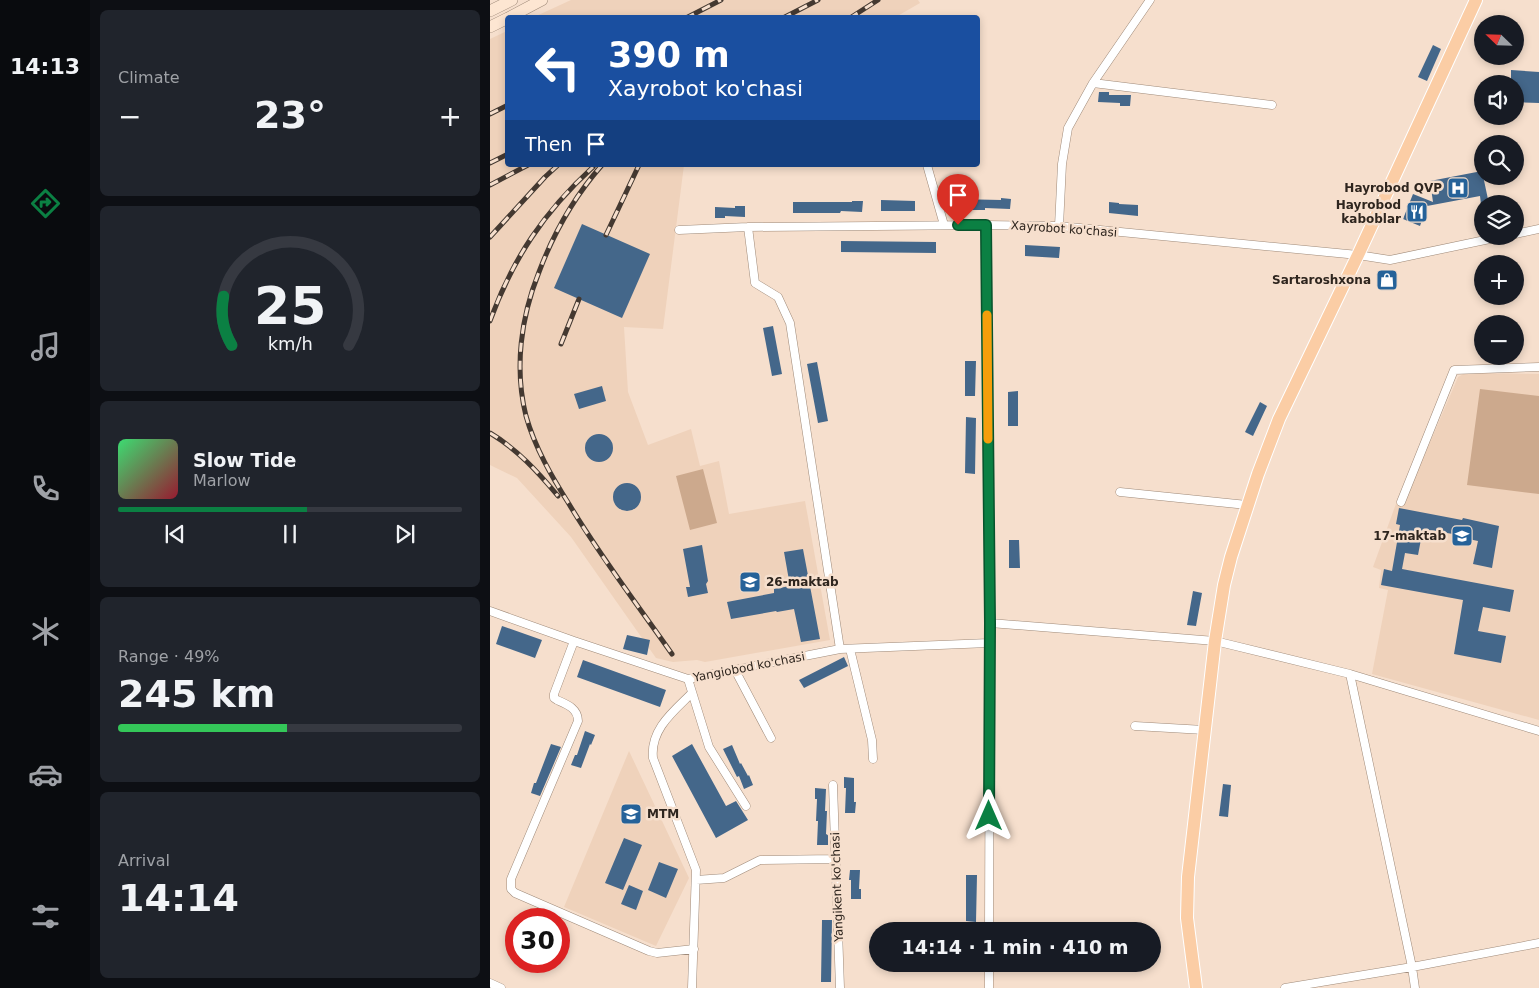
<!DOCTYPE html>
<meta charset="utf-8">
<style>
:root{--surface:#171b24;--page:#20242c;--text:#f1f3f6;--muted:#9ea1a6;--line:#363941;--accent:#0b8043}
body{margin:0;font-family:"DejaVu Sans",sans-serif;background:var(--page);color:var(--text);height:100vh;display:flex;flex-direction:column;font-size:19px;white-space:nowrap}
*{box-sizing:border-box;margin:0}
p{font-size:16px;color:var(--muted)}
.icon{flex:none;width:28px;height:28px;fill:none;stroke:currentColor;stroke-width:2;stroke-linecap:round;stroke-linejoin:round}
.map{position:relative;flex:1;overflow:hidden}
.sheet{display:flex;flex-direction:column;gap:10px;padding:10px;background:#0d0f14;width:400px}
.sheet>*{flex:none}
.hud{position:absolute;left:15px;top:15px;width:475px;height:152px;border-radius:5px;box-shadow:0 2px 8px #0003;background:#1a4fa0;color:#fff;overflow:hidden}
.needle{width:32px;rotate:293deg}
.controls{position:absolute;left:984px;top:15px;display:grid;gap:10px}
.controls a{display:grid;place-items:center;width:50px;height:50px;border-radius:50%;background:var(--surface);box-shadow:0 2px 8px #0003;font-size:25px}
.speed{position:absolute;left:15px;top:908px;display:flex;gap:10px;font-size:25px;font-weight:700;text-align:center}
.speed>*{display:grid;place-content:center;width:65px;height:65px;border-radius:50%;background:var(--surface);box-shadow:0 2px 8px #0003;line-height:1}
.speed .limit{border:8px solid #d22;background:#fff;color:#111}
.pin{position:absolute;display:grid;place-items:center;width:42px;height:42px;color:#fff;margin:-51px -21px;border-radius:50% 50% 50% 0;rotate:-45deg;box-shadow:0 0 5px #0007}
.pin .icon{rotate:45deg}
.me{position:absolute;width:55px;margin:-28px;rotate:0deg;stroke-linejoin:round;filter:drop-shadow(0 0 4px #0008)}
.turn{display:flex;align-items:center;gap:18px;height:105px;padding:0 20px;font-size:22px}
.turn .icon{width:65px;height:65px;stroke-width:2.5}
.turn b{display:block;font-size:35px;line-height:42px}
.then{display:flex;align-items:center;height:48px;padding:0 20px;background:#0003;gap:10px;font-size:19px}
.big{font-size:38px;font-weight:700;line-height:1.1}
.sheet .tile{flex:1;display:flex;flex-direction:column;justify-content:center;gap:8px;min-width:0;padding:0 18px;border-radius:8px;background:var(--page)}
.sheet .dial{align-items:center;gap:0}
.dial svg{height:130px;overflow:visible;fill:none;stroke:var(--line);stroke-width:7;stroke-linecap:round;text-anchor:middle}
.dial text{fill:var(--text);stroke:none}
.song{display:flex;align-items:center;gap:15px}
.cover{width:60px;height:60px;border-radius:8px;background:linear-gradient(135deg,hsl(140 70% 55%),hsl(350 70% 35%))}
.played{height:5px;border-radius:2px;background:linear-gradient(90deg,var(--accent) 55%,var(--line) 55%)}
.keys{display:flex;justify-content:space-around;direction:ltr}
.heat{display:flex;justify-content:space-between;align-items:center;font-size:28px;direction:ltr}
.charge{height:8px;border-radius:4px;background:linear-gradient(90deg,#34c759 49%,var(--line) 0)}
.trip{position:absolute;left:379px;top:922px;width:292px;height:50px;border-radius:25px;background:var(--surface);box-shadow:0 2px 8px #0003;font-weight:700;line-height:50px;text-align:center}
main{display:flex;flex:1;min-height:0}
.menu{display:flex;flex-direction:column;width:90px;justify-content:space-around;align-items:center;background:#090b0e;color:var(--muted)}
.menu .icon{width:35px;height:35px}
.menu .on{color:var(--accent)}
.menu b{font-size:22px;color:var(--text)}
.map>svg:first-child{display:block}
.built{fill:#efd2bb}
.green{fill:#cca98d}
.building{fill:#44678a}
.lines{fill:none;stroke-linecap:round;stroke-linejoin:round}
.street-casing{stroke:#9f8a79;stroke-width:9}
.secondary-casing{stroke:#9f8a79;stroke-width:12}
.primary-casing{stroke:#fff;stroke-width:14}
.street{stroke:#fff;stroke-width:8}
.secondary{stroke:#fde6d2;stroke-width:11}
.primary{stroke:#fbcda5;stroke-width:12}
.rail-casing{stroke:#443931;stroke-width:5}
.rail{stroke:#f6dfcd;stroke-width:3;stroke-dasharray:9;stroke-linecap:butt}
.route-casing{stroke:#07532c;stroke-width:12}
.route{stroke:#0b8043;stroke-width:9}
.slow{stroke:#f59e0b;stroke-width:9}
.labels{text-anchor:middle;stroke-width:5;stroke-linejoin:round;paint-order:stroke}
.poi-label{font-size:12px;font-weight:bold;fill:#2e251e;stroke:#f6dfcd;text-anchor:end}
.street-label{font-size:12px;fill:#2e251e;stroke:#f6dfcd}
</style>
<main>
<nav class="menu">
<b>14:13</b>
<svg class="icon on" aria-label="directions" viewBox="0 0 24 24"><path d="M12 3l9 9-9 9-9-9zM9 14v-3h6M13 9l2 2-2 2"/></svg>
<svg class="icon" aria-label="music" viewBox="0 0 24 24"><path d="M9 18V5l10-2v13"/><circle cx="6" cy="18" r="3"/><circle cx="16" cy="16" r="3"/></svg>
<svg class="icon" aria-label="phone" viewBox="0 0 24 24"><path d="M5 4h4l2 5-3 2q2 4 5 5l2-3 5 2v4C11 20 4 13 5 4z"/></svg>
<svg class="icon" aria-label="climate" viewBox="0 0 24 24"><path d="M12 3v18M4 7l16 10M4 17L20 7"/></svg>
<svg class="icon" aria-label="car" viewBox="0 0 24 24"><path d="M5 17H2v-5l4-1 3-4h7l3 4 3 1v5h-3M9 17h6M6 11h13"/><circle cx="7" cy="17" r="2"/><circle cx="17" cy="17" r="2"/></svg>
<svg class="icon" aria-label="filters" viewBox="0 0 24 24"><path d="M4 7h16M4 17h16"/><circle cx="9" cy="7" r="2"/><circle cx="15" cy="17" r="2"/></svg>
</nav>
<section class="sheet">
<div class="tile"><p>Climate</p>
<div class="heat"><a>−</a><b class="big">23°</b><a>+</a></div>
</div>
<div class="tile dial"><svg viewBox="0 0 100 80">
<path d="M14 69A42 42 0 1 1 86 69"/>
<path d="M14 69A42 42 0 0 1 9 39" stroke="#0b8043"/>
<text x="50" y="56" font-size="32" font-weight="700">25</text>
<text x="50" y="72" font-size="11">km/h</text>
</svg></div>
<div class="tile">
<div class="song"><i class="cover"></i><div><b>Slow Tide</b><p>Marlow</p></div></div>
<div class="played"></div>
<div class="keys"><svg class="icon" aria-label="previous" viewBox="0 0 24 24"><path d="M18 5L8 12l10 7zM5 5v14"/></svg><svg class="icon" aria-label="pause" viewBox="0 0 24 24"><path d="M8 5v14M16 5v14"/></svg><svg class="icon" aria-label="next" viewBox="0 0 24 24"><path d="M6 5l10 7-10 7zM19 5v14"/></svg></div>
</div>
<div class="tile"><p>Range · 49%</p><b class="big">245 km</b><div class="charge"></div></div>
<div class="tile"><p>Arrival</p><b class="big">14:14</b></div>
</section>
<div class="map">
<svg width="1049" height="988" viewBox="0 0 1049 988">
<rect width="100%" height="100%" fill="#f6dfcd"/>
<!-- built -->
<path class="built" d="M81,0H428L430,3L404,18L44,17Z
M17,31L18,165H194L173,329L134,327L138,392L158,445L201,429L210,466L229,461L239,514L315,501L340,640L215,662L207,660L183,662L166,658L81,537L27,478L0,465V39Z
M975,373L1049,374V720L882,674L898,590L889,588L891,570L883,567L907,501L914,503L968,377Z
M139,751L199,878L166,946L74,907Z"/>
<!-- green -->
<path class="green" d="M990,389L1049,396V494L977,485Z
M213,469L227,523L200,530L186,476Z"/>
<!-- building -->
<path class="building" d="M943,45L951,49L937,81L928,77Z
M1021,70L1049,72V103L1025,102V84H1021Z
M609,92H619V95H641L640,106H630V103L608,102Z
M992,171L999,204H991L990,196L937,206L930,226L913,219L923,194L943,202L940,181Z
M511,198L521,199L520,209L495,208V210H466V199L511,200Z
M391,200L425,201V211H391Z
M362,201H373L372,212L351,211L350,213H303V202H362Z
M619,202L629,203V204L648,205V216L619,213Z
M245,206H255V217L235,216V218H225V207L245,208Z
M92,224L160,254L132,318L64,288Z
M351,241L446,242V253L351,252Z
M535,245L570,247L569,258L535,256Z
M283,326L292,374L282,376L273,328Z
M475,361H486L485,396H475Z
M327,362L338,421L328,423L317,364Z
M112,386L116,401L89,409L84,394Z
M528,391V426H518V392Z
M770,402L777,406L763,436L755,432Z
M476,417L486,418L485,474L475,473Z
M95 448a14 14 0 1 1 28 0a14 14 0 1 1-28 0Z
M123 497a14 14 0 1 1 28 0a14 14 0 1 1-28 0Z
M909,508L972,520L973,518L1009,526L1002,568L983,564L988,541L969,537V535L933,529L928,555L915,553L912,569L1024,590L1020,612L993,607L988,631L1016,636L1011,663L964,654L973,600L891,585L894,569L902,571L910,525L906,524Z
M519,540H529L530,568H519Z
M212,545L218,581L216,584L218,593L198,597L196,587H200L193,549Z
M313,549L330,639L311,642L304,609L287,612L286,611L241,619L237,602L284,593V589L300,586L294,552Z
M703,591L712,593L706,626L697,625Z
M12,626L52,640L45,658L6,644Z
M137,635L160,640L157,655L133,649Z
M354,657L358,666L314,688L309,680Z
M93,660L176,690L170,707L87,677Z
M95,731L105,735L101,745L100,744L91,768L81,765L85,755H87Z
M61,744L71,747L50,796L41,793L44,783H46Z
M202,744L236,806L246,801L258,820L226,838L182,756Z
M242,745L250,764L251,763L258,776L259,775L263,785L254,789L249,776L247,777L233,749Z
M354,777L364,778V802H366L365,813H355L356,788H354Z
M733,784L741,785L738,817L729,816Z
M325,788L336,789L335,811H337L336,834L338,835V845H327L328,821H326L327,799H325Z
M134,838L152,845L133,890L115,883Z
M169,862L188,869L176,898L158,890Z
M360,870H370L369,889H371V899H361V880H359Z
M476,875H487L486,922L476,921Z
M139,885L153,891L146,910L131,904Z
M332,920H342L341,982H331Z"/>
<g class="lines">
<!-- street casing -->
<g class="street-casing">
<path id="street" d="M603,83L782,105
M437,165L454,225
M496,225L500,623L499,931
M569,226L572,164L578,128L603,83L660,0
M258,227L265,283L288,297L300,323L350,649
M189,230L258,227L496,225L569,226L868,255L900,260L1014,236
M1025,234L1049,229
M630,492L757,505
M911,502L964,370L1049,367
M0,611L84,641L198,679L350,649L499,643
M500,623L725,641L860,674L922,967L1049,943
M84,641L64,694V698L67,700C76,704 88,708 88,721L21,879V889L25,893L159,951L167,953L204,949
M360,649L382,740L383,759
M245,670L281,738
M860,674L1049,731
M198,679L219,747L256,806
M645,726L714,730
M343,785L350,988
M206,880L234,878L270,860L346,859
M0,983L11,988
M202,988L206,870L163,758C160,729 184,711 202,693
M499,988V964
M795,988L922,967L925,988"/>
</g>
<!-- secondary casing -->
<g class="secondary-casing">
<path id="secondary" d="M0,11L22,0
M18,18L52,0
M0,27L18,18"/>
</g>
<!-- primary casing -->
<g class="primary-casing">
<path id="primary" d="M706,988L697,918L698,877L725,641L734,585L741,557L768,474L789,419L868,255L986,0"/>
</g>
<!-- street -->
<use href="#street" class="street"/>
<!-- secondary -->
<use href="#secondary" class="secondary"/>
<!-- primary -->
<use href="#primary" class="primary"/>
<!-- rail casing -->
<g class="rail-casing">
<path id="rail" d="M196,18L231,0
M293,18L328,0
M360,18L388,0
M0,114L18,105
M0,163L18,154
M112,165C84,197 64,232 49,272C31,317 24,368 36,416C45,448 62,477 79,504C110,556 147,604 182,654
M0,185L38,165
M116,235L149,165
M0,237L55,177L68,165
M0,321C23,258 54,212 103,167
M71,344L89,299
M0,433C27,449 48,472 68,496"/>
</g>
<!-- rail -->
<use href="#rail" class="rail"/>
</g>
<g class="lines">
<!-- route casing -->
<g class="route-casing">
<path id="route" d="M468,225H496L500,623L499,816"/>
</g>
<!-- route -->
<use href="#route" class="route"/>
<!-- slow -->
<path class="slow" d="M497,315L498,439"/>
</g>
<!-- icons -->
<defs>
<g id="hospital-square" transform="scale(1.125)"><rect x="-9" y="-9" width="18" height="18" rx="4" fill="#256299" stroke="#f6dfcd"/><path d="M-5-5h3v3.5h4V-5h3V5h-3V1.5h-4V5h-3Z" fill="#fff"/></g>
<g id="restaurant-square" transform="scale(1.125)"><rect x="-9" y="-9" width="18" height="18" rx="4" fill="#256299" stroke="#f6dfcd"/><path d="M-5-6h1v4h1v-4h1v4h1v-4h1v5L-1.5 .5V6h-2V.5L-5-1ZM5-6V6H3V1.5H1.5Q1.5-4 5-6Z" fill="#fff"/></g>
<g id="shop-square" transform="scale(1.125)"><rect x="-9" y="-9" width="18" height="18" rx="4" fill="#256299" stroke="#f6dfcd"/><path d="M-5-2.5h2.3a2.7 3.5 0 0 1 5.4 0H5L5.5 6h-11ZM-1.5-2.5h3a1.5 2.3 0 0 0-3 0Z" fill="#fff"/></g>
<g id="school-square" transform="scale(1.125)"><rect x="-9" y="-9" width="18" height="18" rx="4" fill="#256299" stroke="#f6dfcd"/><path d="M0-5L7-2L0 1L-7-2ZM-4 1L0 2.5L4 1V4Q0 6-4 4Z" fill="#fff"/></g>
</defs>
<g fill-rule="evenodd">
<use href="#hospital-square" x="968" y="188"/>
<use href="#restaurant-square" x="927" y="212"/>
<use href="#shop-square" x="897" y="280"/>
<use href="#school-square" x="972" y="536"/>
<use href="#school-square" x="260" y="582"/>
<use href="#school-square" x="141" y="814"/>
</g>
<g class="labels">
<!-- poi labels -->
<g class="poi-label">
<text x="952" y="192">Hayrobod QVP</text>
<text x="911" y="209">Hayrobod<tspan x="911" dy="14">kaboblar</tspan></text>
<text x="881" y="284">Sartaroshxona</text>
<text x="956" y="540">17-maktab</text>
<text x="276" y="586" text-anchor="start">26-maktab</text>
<text x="157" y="818" text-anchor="start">MTM</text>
</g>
<!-- street labels -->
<g class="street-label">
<text transform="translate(574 229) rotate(4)" y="4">Xayrobot ko'chasi</text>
<text transform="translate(259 667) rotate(-11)" y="4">Yangiobod ko'chasi</text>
<text transform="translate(347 887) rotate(-92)" y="4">Yangikent ko'chasi</text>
</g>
</g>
</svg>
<div class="controls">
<a><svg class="needle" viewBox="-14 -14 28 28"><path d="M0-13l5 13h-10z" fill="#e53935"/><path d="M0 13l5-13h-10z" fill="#9ea1a6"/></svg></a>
<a><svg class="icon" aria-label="sound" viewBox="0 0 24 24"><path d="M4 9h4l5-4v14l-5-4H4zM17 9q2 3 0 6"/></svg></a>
<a><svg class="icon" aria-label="search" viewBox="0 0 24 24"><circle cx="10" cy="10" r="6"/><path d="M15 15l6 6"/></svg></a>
<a><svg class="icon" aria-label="layers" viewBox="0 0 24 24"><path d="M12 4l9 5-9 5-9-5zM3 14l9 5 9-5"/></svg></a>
<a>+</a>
<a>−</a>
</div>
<div class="speed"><div class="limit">30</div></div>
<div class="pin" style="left:468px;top:225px;background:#d93025"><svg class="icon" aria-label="arrive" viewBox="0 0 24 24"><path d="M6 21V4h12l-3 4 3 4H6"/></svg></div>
<svg class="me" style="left:499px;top:816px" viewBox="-20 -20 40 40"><path d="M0-17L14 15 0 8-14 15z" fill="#0b8043" stroke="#fff" stroke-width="4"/></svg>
<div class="trip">14:14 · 1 min · 410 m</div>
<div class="hud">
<div class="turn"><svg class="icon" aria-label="left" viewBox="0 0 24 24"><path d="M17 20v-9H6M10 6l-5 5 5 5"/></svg><div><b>390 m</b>Xayrobot ko'chasi</div></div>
<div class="then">Then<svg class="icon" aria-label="arrive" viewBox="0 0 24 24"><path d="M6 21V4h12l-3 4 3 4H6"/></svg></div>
</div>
</div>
</main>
